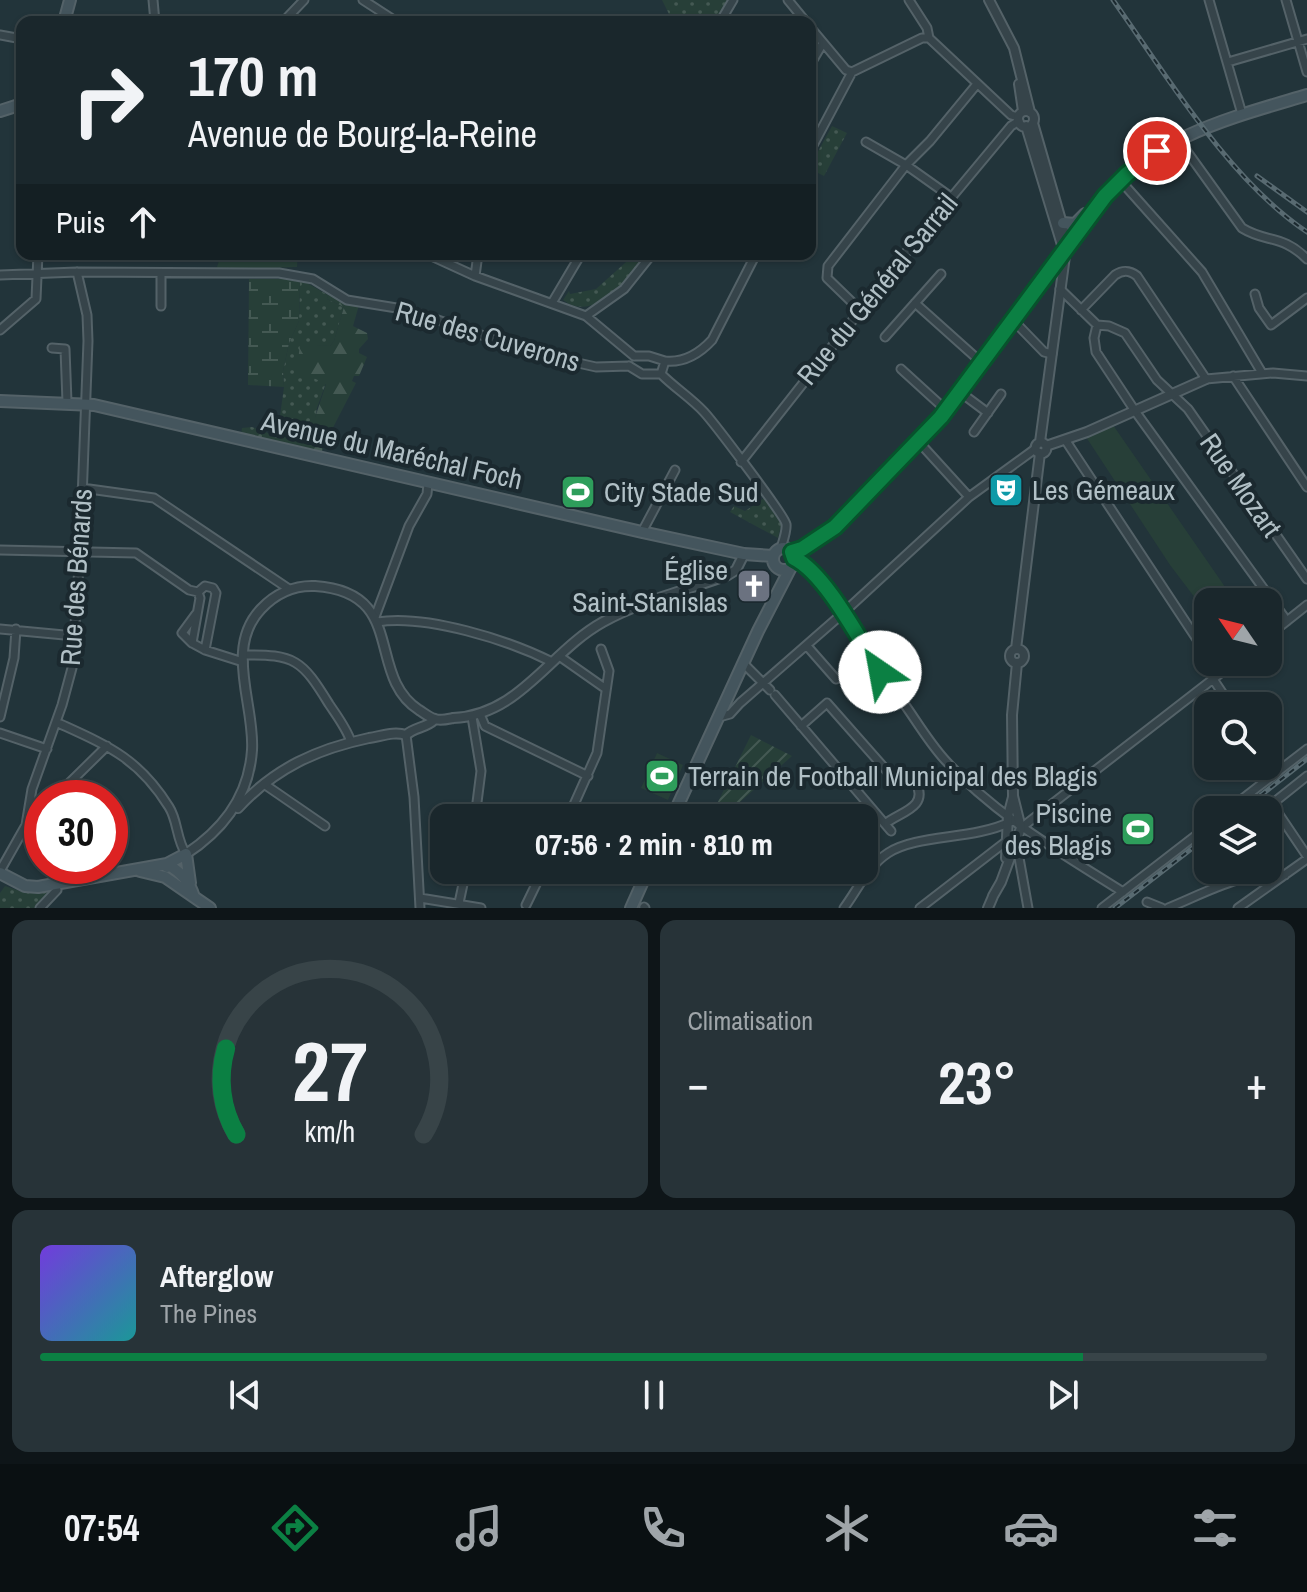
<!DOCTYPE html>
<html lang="fr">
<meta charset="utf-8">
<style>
:root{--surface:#1a272c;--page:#273338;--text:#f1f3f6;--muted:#9fa5a9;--line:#384448;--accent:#0b8043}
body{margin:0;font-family:"Archivo Narrow",sans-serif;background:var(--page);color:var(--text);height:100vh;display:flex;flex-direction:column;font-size:30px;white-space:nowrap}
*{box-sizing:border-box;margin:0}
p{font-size:26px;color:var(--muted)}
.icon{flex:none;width:44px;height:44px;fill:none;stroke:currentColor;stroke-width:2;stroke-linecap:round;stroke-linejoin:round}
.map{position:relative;height:908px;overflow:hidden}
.panel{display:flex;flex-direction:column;gap:12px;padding:12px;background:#0e1518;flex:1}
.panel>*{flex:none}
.top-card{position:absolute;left:16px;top:16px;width:800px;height:244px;border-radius:16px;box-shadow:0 2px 6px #0004,0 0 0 2px var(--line);background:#1a272c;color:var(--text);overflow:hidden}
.needle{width:52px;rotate:305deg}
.buttons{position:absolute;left:1194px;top:588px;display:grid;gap:16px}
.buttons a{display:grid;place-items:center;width:88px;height:88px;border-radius:16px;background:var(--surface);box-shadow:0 2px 6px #0004,0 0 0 2px var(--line);font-size:40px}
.speed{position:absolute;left:24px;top:780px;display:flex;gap:16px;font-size:40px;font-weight:700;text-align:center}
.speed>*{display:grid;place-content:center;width:104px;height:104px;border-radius:50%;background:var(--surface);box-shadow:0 2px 6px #0004,0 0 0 2px var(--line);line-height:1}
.speed .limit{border:12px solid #d22;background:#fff;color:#111}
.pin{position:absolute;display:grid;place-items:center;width:68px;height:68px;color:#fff;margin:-34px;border:4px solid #fff;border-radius:50%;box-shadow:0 2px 8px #0007}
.me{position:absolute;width:88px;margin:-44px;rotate:327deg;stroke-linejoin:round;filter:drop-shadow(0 0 6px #0008)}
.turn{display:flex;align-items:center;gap:28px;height:168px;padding:0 40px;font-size:36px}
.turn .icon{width:104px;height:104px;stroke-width:2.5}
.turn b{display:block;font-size:56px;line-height:68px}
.then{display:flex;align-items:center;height:76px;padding:0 40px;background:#0003;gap:16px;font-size:30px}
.big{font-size:60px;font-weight:700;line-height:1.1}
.panel .widget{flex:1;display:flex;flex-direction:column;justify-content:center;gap:12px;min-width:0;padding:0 28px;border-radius:16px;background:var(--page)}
.panel .dial{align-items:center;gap:0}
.dial svg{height:208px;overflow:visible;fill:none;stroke:var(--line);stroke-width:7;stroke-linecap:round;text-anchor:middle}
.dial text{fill:var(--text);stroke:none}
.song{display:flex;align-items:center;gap:24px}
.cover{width:96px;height:96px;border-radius:12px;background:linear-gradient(135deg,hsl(260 70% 55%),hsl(180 70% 35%))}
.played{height:8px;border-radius:4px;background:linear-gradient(90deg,var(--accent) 85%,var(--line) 85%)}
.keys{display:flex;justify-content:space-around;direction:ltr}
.heat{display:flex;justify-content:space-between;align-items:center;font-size:44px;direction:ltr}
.panel .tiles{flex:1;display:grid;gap:12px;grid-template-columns:1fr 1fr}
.widget:last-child{grid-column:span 2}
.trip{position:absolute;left:430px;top:804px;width:448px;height:80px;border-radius:16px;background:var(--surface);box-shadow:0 2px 6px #0004,0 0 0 2px var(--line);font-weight:700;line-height:80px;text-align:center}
.tabs{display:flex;height:128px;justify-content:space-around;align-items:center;background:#0a1012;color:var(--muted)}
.tabs .icon{width:56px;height:56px}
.tabs .on{color:var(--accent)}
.tabs b{font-size:36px;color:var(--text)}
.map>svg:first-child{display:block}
.grass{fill:url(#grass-dots)}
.forest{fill:url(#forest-firs)}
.wetland{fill:url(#wetland-marsh)}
.garden{fill:url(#garden-furrows)}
.pitch{fill:#273f38}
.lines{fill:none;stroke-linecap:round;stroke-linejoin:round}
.minor-casing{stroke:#546268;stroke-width:11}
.tertiary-casing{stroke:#546268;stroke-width:12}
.secondary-casing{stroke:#546268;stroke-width:14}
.minor{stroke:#36444a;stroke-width:7}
.tertiary{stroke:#36444a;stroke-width:8}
.secondary{stroke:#44555d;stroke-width:10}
.rail-casing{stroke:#586a71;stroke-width:5}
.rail{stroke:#1b292f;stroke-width:2;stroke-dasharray:6;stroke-linecap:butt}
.route-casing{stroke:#07532c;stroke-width:20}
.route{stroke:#0b8043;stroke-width:14}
.labels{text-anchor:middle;stroke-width:8;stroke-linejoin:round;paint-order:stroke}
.street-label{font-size:28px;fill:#b1c0c6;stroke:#1b292f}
.poi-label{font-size:28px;fill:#b1c0c6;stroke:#1b292f;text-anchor:start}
</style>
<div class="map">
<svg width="1307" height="908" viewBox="0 0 1307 908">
<defs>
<pattern id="grass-dots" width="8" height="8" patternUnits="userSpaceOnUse" patternTransform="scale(2)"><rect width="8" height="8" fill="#273f38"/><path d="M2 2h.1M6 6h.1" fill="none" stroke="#445953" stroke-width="1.8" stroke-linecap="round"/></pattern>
<pattern id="forest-firs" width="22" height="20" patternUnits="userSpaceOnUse" patternTransform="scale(2)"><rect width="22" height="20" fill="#273f38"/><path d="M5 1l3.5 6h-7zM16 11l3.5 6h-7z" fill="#445953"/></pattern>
<pattern id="wetland-marsh" width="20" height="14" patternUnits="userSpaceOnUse" patternTransform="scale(2)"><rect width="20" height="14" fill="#273f38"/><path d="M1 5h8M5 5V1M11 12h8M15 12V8" fill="none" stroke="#445953"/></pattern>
<pattern id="garden-furrows" width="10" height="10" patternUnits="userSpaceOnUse" patternTransform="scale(2)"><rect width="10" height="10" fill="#273f38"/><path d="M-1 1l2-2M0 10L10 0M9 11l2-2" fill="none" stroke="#445953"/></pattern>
</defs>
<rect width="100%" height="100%" fill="#22343a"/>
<!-- grass -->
<path class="grass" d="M662,0H729L716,22H673Z
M832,126L847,133L824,176L810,169V166Z
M635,254H649C630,275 595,325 563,300L569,291L570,294L596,289Z
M300,279L328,295L327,299L344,307L334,341L330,346L300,345L322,381L326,383L317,408L312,439L296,433L286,448L241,435L242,428L252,427L281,438L279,423L284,387L283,371L289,343L299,321Z
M766,497L782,521L778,538L730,512L734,506L745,511Z
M5,886L26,893L47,892L48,894L37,908H0V893Z"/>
<!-- forest -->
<path class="forest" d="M328,295L359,305L353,326L367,333L368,339L359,349V353L367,357L359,376H354L352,381L356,383L324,445L322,451L325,454L286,448L289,436L292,434L312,438L315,428L311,423L314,421L326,384L297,370L300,344L330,346L334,341L344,307L327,299Z"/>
<!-- wetland -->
<path class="wetland" d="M249,279H300L299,321L289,343L283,371L284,387L248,385Z"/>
<!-- garden -->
<path class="garden" d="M751,735L792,756L722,818H710Z"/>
<!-- pitch -->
<path class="pitch" d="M221,254H298L297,267L216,270Z
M1113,425L1221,581L1235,602H1208V615L1170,565L1086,437Z
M657,753L683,765L668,800L641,788Z"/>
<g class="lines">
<!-- minor casing -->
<g class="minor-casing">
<path id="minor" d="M153,0L155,22
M363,0L397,22
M788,0L806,22
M909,0L927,28L929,38L1011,115L1018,117
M1209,0L1242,114
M1286,0L1307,72
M283,22L304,0
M720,22L733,0
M810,27L846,70L852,72L922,38H929
M0,35L22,39
M1228,62L1307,39
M810,65L823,43
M1178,139L1242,228C1266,243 1282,234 1307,259
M866,142L906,165L951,197
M810,151L852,72
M1120,180L1202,272L1262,373
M427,254L475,276L586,316L634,356
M0,275L77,272L279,273L313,279L347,300L409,310L533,353L596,367L629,366
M475,276L478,254
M1060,289L1097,325L1109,326L1125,333L1157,380L1188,409L1307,579
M1255,294L1259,308L1271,325L1307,298
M552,303L581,254
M915,303L982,363
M161,306V273
M860,310L827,278L828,266L906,165L930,141L977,84
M1081,310L1115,275C1123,270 1129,270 1137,276L1206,379L1273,373L1307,376
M586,316L624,289L652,254
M1013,320L1044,352L1052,354
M1097,325L1094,338L1096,352L1135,411L1287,621
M0,330L36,299L38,254
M885,337L941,274
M52,348L65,349L67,402
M634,356H649L665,361L661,374
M665,361C684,363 699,354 712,340L756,254
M629,366L642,374H661
M901,369L946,410
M661,374C675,388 691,398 704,412C714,423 785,516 786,524C787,531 783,541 781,548
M1233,376L1307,487
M960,392L988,413
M974,432L1001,394
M918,441L969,497
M1066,441L1208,656
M741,462L916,240L1011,126L1019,121
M82,488L154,498L289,589
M642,532L675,470
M0,550L136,553L189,590L198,592L205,586L213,588L216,593L205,650
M794,558C825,574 860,642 880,672
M198,592L200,598L192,643L205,650L243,662
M375,617L409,526L427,494L428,484
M377,622C426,614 508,640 552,662
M0,629L75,636
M1268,636L1307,605
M192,643L182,633L196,614
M807,646L836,679
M243,655C295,654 302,660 329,704C337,716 347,729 351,742
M559,656L606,689
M1212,662L1220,673
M744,664L770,690
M877.5 676a5.5 5.5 0 1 1 11 0a5.5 5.5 0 1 1-11 0Z
M1213,679L1231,706
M886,680C908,705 923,736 945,760C996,816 1060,852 1123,892
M775,695L891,831
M480,714L485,726L588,776
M0,717L14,658L16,629
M472,717L481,771L475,818
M719,717L730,714L740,703L842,614L969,497L1035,449
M56,722C106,745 138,757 169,807C178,821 176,839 186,854
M801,726L827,703L895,780L908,778L916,783C929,808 899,812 885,824
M0,733L47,749
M406,735L414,797L420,908
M1268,761L1276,773
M1307,776L1272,804L1307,856
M264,784L325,826
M54,798L107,746
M1228,810L1307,749
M568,818L597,753L609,671L601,649
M27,823L42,809
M1021,828L1235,662
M1016,841L1028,908
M0,871L26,825L32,789L62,705L72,668L80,552L88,341L87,315L77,272
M420,898L481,908
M1147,902L1162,908
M459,903L466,870
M526,905L543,870
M644,907L645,908
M40,908L57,890L55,884
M844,908C858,889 868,866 888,853C917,834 973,840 1010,822
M920,908L1008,840
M1102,908L1208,826
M1168,908C1203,894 1246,869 1285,875
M1238,908L1307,859"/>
</g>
<!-- tertiary casing -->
<g class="tertiary-casing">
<path id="tertiary" d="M989,0L1014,48L1030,112
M1019,84L1023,111
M1018 119a8 8 0 1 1 16 0a8 8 0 1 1-16 0Z
M1033,123L1067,241L1040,442
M1026,126L1062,245L1066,248
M1035.5 448a5.5 5.5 0 1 1 11 0a5.5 5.5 0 1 1-11 0Z
M1046,446L1087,432L1206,379
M1010 656a7 7 0 1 1 14 0a7 7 0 1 1-14 0Z
M1016,649L1040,453
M238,808C275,768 317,749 369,738C382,736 394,731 406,735C415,727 426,728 434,720
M186,854C224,829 249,796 252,750C255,705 224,648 261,609C275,594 294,585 315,586C408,592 365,675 419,710C424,713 430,718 435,719C440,721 448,719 453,718C520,715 549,652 603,622C641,601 687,590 728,575L736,570L744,554
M1006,858L1008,816L1013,797
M993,896L1001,882L1021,828L1013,796L1012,715L1017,663
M988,908L994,894"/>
</g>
<!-- secondary casing -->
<g class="secondary-casing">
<path id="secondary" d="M64,22L70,0
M0,111L22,104
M1063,223L1075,224L1085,214
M0,401L94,405L642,532L744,554L773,556
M773 559a11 11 0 1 1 22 0a11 11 0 1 1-22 0Z
M792,552L835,527L941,417L1100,203C1151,137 1230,118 1307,95
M672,818L758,631L791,567
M186,854L190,883
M167,867V864L186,854
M140,871L165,877L210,908
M0,873L25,886L38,887L167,864C182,873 189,881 194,897
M631,908L648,870"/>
</g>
<!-- minor -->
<use href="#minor" class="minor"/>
<!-- tertiary -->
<use href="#tertiary" class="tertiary"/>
<!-- secondary -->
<use href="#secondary" class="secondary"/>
<!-- rail casing -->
<g class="rail-casing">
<path id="rail" d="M1113,0C1167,76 1229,180 1307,232
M1257,176L1307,212
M1242,810L1307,759
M1115,908L1208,836"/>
</g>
<!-- rail -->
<use href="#rail" class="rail"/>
</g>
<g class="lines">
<!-- route casing -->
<g class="route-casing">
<path id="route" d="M880,672C860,641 826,574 794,558L792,552L802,549L835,527L941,417L1105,196L1127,174L1157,151"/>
</g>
<!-- route -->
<use href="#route" class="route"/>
</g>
<!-- icons -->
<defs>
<g id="theatre-square" transform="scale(1.8)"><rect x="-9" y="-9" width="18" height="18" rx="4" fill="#0f9aa8" stroke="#1b292f"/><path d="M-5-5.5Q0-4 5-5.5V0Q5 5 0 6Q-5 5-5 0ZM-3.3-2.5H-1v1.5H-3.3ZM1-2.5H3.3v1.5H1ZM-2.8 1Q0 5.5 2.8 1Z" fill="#fff"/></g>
<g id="stadium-square" transform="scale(1.8)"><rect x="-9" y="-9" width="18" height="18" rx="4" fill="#2e9e5b" stroke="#1b292f"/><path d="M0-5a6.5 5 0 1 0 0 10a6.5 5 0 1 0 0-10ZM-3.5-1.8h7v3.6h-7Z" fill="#fff"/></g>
<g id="church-square" transform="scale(1.8)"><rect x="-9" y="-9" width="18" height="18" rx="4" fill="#6b7280" stroke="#1b292f"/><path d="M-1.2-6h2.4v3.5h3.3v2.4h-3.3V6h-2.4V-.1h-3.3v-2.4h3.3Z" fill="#fff"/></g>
</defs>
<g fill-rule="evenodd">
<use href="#theatre-square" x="1006" y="490"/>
<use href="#stadium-square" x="578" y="492"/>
<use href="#church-square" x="754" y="586"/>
<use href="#stadium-square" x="662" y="776"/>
<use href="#stadium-square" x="1138" y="829"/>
</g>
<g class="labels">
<!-- street labels -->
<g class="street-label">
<text transform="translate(877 289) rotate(-51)" y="10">Rue du Général Sarrail</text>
<text transform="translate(488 336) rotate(16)" y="10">Rue des Cuverons</text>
<text transform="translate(392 450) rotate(13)" y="10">Avenue du Maréchal Foch</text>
<text transform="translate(1241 485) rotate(55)" y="10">Rue Mozart</text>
<text transform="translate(76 577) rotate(-86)" y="10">Rue des Bénards</text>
</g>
<!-- poi labels -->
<g class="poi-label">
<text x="1032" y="500">Les Gémeaux</text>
<text x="604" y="502">City Stade Sud</text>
<text x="728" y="580" text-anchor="end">Église<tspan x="728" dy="32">Saint-Stanislas</tspan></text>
<text x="688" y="786">Terrain de Football Municipal des Blagis</text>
<text x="1112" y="823" text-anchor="end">Piscine<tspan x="1112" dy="32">des Blagis</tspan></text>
</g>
</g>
</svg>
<div class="buttons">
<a><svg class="needle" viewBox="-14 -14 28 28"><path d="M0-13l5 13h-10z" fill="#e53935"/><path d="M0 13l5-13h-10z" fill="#9fa5a9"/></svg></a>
<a><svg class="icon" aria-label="search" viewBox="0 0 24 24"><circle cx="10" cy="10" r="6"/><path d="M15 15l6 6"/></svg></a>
<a><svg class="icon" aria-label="layers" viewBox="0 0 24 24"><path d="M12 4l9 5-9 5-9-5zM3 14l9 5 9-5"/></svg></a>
</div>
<div class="speed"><div class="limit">30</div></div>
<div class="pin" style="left:1157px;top:151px;background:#d93025"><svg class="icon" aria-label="arrive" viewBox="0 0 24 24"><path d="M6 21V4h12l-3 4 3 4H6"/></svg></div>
<svg class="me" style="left:880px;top:672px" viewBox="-20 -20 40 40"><circle r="19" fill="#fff"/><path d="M0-13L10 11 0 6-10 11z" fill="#0b8043"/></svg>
<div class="trip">07:56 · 2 min · 810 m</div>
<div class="top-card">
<div class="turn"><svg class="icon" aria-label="right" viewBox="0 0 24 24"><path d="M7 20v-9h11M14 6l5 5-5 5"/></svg><div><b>170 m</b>Avenue de Bourg-la-Reine</div></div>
<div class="then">Puis<svg class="icon" aria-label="ahead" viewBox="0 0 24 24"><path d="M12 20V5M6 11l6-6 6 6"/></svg></div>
</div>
</div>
<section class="panel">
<div class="tiles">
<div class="widget dial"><svg viewBox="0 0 100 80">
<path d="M14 69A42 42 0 1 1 86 69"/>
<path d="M14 69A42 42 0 0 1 10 36" stroke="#0b8043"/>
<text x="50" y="56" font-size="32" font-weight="700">27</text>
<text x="50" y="72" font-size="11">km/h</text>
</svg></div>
<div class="widget"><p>Climatisation</p>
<div class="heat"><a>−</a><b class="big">23°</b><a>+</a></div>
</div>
<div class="widget">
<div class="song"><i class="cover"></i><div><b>Afterglow</b><p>The Pines</p></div></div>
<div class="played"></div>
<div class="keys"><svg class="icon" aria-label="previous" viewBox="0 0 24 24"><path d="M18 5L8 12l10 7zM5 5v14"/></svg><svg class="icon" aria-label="pause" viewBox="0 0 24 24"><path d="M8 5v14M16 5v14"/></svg><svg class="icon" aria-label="next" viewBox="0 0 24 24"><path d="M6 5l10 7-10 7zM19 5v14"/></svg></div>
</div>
</div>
</section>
<nav class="tabs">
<b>07:54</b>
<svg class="icon on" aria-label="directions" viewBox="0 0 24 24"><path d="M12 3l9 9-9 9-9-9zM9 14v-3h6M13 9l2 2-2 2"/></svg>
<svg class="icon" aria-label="music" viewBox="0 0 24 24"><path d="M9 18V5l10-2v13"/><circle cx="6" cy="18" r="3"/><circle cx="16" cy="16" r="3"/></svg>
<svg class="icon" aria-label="phone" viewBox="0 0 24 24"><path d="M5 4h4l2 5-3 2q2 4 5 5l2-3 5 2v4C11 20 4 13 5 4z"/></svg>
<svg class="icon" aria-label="climate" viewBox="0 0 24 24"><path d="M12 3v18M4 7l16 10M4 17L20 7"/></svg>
<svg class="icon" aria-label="car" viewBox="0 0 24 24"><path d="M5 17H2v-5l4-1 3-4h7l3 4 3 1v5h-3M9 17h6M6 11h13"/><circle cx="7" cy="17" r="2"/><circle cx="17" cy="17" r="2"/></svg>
<svg class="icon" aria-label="filters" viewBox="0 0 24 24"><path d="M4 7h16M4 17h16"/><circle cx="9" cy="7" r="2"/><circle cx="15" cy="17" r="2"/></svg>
</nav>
